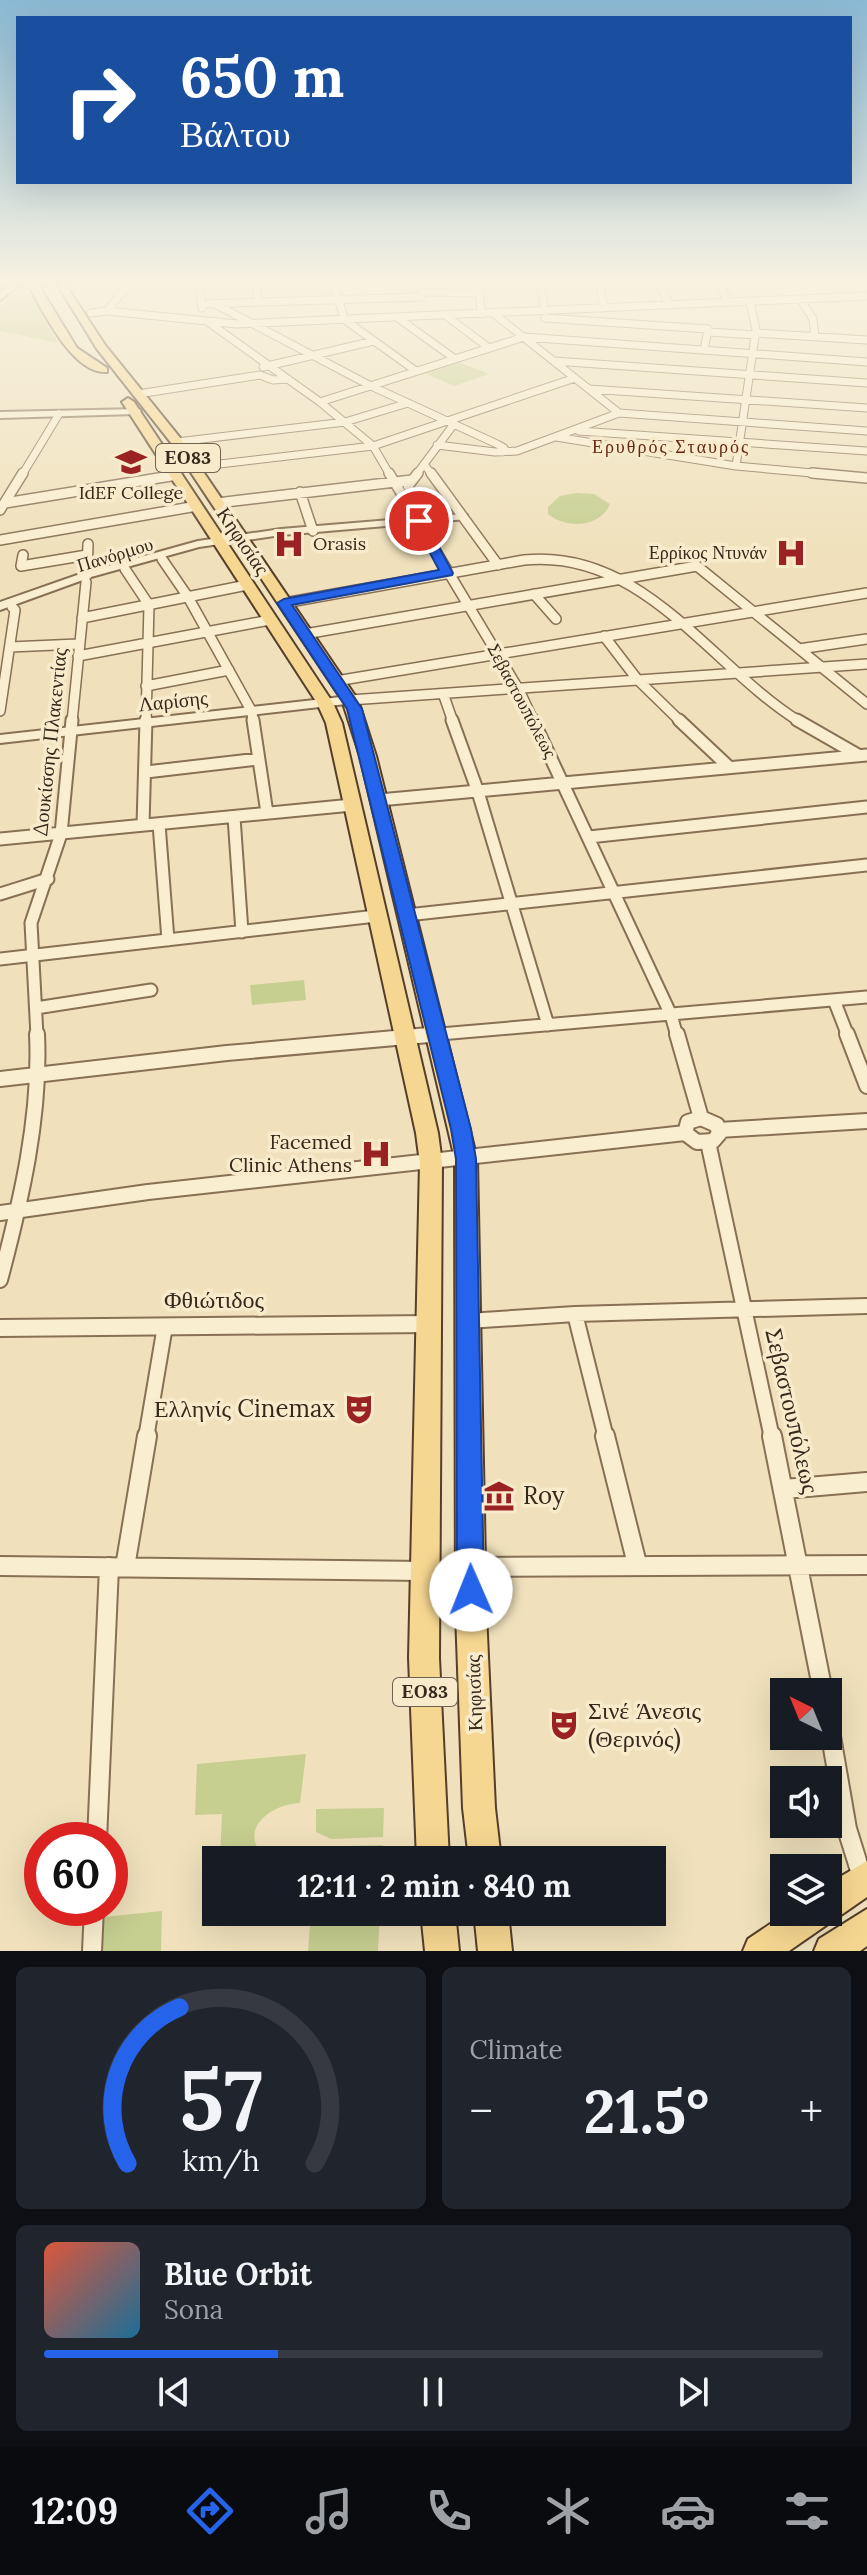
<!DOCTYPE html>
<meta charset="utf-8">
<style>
:root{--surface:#171b24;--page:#20242c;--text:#f1f3f6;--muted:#9ea1a6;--line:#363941;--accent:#2563eb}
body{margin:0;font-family:Lora,serif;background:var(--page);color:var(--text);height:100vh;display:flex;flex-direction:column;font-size:30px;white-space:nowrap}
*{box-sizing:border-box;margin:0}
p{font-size:26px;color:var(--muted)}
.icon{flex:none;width:44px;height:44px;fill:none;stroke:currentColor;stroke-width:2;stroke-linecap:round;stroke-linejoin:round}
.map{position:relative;height:1951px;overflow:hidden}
.panel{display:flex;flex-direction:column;gap:16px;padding:16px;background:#0d0f14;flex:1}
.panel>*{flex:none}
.hud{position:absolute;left:16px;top:16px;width:836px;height:168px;border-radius:0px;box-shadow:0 8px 32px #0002;background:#1a4fa0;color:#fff;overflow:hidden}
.needle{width:52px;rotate:317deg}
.tools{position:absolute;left:770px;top:1678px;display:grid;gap:16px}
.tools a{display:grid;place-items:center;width:72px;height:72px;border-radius:0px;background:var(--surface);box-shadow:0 8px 32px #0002;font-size:40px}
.speed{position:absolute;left:24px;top:1822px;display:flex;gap:16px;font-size:40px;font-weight:700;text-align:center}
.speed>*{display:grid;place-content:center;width:104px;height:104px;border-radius:50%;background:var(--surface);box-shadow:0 8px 32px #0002;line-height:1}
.speed .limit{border:12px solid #d22;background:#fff;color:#111}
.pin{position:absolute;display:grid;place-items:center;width:68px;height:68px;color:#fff;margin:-34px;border:4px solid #fff;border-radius:50%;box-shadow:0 2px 8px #0007}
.me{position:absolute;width:88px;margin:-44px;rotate:359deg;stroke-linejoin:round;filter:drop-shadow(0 0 6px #0008)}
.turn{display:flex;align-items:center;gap:28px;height:168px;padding:0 32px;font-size:36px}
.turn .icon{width:104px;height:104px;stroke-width:2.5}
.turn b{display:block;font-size:56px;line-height:68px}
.big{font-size:60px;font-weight:700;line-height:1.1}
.panel .tile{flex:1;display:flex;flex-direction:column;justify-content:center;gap:12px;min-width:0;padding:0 28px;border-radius:12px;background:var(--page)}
.panel .dial{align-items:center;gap:0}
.dial svg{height:208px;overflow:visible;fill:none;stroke:var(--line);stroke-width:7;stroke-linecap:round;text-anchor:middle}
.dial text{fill:var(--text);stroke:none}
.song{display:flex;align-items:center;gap:24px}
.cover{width:96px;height:96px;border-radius:12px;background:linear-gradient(135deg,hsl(10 70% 55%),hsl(200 70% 35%))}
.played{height:8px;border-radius:4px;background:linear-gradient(90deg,var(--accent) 30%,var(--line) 30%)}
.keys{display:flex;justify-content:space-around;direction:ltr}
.heat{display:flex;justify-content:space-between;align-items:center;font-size:44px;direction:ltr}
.panel .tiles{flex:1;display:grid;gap:16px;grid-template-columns:1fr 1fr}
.tile:last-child{grid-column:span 2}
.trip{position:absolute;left:202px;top:1846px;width:464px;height:80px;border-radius:0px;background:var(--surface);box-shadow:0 8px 32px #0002;font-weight:700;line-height:80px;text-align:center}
.menu{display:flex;height:128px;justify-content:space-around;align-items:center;background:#090b0e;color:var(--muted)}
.menu .icon{width:56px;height:56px}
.menu .selected{color:var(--accent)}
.menu b{font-size:36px;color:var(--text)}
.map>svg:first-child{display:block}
.green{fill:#c6ce90}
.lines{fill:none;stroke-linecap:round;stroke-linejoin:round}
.primary-tunnel{stroke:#cbbc9c;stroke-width:11;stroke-dasharray:11 6;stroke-linecap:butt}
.minor-far4-casing{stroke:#887055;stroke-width:9}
.minor-far3-casing{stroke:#887055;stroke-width:12}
.minor-far2-casing{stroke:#887055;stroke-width:15}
.minor-far1-casing{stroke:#887055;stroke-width:18}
.minor-casing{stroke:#887055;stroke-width:22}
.tertiary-casing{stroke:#887055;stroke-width:4}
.secondary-casing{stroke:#6a5139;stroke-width:4}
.primary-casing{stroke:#553e2a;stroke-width:4}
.minor-far4{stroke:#faeed0;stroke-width:7}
.minor-far3{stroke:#faeed0;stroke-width:9}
.minor-far2{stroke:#faeed0;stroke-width:11}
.minor-far1{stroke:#faeed0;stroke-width:14}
.minor{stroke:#faeed0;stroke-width:18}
.tertiary{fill:#faeed0;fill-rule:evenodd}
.secondary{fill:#faeed0;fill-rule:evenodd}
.primary{fill:#f6d791;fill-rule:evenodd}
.route{fill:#2563eb;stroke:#184099;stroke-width:2}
.labels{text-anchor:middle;stroke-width:7;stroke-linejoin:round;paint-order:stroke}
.far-neighbourhood-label{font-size:18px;letter-spacing:2px;fill:#652818;stroke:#f7ebcc}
.shield{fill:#f7ebcc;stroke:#706250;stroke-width:2}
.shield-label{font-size:18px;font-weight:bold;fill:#36281b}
.far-poi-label{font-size:18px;fill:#36281b;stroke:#f7ebcc}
.far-street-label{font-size:18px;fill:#36281b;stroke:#f7ebcc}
.street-label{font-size:20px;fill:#36281b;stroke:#f7ebcc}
.poi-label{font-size:20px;fill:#36281b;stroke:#f7ebcc;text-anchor:end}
.near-street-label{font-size:24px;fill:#36281b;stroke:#f7ebcc}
.near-poi-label{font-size:24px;fill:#36281b;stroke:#f7ebcc;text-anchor:start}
</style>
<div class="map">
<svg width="867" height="1951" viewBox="0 0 867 1951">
<rect width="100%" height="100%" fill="#f0e1bc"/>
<!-- green -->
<path class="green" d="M19,287H26L58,343L0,331V308Z
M456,361L489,374L454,386L422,372Z
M576,493L594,494L610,504C600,528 566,529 548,514V507L560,496Z
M304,980L306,1000L252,1005L250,985Z
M306,1754L300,1803C267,1804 234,1835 270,1860H220L222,1814L195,1815L197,1764Z
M384,1808L383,1837L331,1839L316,1832V1809Z
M383,1845L382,1860H315L316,1847Z
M162,1911L161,1951H102L104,1917Z
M311,1912H380L378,1951H308Z"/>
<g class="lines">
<!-- primary-tunnel -->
<path class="primary-tunnel" d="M45,281L48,287"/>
<!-- minor-far4 casing -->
<g class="minor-far4-casing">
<path id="minor-far4" d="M199,281L202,308
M256,281L258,302
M332,281L345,320L416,371
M479,281L481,314
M540,281L545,311
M599,281L604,308
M659,281L669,305
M718,281L728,303
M422,292L479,293
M801,300L813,319L815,337
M213,303L371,386L497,444L504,448L503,452
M202,304L421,297
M107,311L131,281
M91,313L107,311L237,324L867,296
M493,313L619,413
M445,315L489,348
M398,318L455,359
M545,318L708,329L704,350
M208,322L320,402L373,446L390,475
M708,332L756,335
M756,333L867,340
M554,361L867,383
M263,367L374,341
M589,389L867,408
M138,394L260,375L273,380L288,379
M320,402L524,337L867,362
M579,431L867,451
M556,437L736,466L834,475
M177,442L345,422L408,403
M437,445L495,452L517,451L619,413L867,431
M424,464L432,475
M736,466L756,330L750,302
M194,467L373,446L575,378
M22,475L59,414
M416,475L454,424"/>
</g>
<!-- minor-far3 casing -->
<g class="minor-far3-casing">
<path id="minor-far3" d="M389,473L519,690L534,722
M431,473L498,565
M812,473L867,478
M408,486L418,473
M300,492L313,531
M5,503L177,475
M217,503L412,480
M0,510L23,473
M0,540L197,506
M23,555L21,566L87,555
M162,559L188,597L252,712L253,722
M125,569L149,605L146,722
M87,575L88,544
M534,594L556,619
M284,603L524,560C643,548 711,667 800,722
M82,618L247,585
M305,634L697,566L867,704
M604,636L637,679L681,722
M10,647L78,644
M799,649L867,639
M78,656L270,620
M336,681L867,593
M146,686L229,670
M444,696L453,722
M350,700L867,664
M0,711L15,610L12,607
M72,722L86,582"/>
</g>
<!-- minor-far2 casing -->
<g class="minor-far2-casing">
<path id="minor-far2" d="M253,720L267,813
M452,720L478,792L548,1025
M533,720L671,1015L677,1036
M679,720L729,767
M797,720L858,755
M146,772L258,759
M379,800L867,755
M234,817L242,932
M159,824L168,940
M143,825L146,720
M589,837L867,807
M0,839L352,805
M0,894L48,879
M407,915L867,865
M0,959L376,916
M834,1000L848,1036
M36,1008L151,990
M37,1036L31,923L61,834L72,720
M417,1036L867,997"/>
</g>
<!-- minor-far1 casing -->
<g class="minor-far1-casing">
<path id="minor-far1" d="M677,1034L701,1118
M847,1034L867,1086
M0,1079L227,1053L440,1034
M701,1118L717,1125L719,1134L713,1141L697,1142L685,1133L688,1122Z
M719,1130L867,1121
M708,1142L772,1438
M0,1213L148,1192L685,1133
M0,1280C21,1201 41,1116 37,1034
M575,1314L606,1438
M468,1321L575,1314L867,1306
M146,1438L165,1326"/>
</g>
<!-- minor casing -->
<g class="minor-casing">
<path id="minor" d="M605,1436L637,1564
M772,1436L823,1692
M784,1489L867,1482
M0,1566L425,1571
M125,1567L147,1436
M470,1567L867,1565
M828,1719L847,1829L863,1880
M97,1840L109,1567
M92,1951L94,1908"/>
</g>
<!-- tertiary casing -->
<g class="tertiary-casing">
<path id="tertiary" d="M139,409L141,411L136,414L0,418V412Z
M463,514L467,515V519L281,535L199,547L91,577L0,610V602L83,573L198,541L281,529Z
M350,696L356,700L355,703L0,743V735Z
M428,1316L435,1318L438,1324L435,1330L428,1332L0,1336V1320Z"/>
</g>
<!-- secondary casing -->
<g class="secondary-casing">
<path id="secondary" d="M14,281H24L0,300V292Z"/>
</g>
<!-- primary casing -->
<g class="primary-casing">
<path id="primary" d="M26,281H36L77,348L107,368V372C72,375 41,307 26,281Z
M57,284H65L105,345L181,439L358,700L376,756L477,1159L486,1613L495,1808L501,1860H469L463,1808L456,1613L455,1159L360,756L342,700L172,444L97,349Z
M128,398L134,402L333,703L342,723L438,1133L442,1163L439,1658L449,1860H417L409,1658L420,1163L416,1133L326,723L317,703L122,402Z
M867,1861V1897L789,1951H743L748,1939L788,1912H828V1884Z
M867,1909V1946L860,1951H814L819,1939Z
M421,1912H455L459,1951H425Z
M474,1912H508L512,1951H478Z"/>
</g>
<!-- minor-far4 -->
<use href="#minor-far4" class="minor-far4"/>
<!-- minor-far3 -->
<use href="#minor-far3" class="minor-far3"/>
<!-- minor-far2 -->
<use href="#minor-far2" class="minor-far2"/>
<!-- minor-far1 -->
<use href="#minor-far1" class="minor-far1"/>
<!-- minor -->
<use href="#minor" class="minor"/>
<!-- tertiary -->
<use href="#tertiary" class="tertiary"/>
<!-- secondary -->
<use href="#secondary" class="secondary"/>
<!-- primary -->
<use href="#primary" class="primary"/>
</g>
<!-- sky -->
<linearGradient id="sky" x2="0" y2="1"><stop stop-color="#8bb9d4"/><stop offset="0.51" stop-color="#f8f2e1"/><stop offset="1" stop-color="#f8f2e1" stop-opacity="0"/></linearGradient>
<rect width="867" height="554" fill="url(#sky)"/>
<!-- route -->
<path class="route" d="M419,517L425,521L453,573L452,575L292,605L362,709L471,1129L476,1159L484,1590L480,1599L471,1603L461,1599L457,1590L456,1159L451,1129L347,709L277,603L284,599L439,570L413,521Z"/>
<!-- icons -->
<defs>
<g id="university-bare" transform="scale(2.4)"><path d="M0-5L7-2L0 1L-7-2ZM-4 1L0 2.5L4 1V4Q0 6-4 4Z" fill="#9a2222" stroke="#f7ebcc" stroke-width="2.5" paint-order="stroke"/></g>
<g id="hospital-bare" transform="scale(2.4)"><path d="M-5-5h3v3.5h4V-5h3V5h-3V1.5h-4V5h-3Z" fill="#9a2222" stroke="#f7ebcc" stroke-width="2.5" paint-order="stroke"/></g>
<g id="theatre-bare" transform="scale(2.4)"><path d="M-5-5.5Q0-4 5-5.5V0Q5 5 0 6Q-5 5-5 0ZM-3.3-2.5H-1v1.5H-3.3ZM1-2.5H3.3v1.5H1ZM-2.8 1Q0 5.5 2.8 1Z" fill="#9a2222" stroke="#f7ebcc" stroke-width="2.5" paint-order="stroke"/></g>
<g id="museum-bare" transform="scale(2.4)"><path d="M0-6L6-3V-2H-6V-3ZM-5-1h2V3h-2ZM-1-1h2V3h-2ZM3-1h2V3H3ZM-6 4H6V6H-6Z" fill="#9a2222" stroke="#f7ebcc" stroke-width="2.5" paint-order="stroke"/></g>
</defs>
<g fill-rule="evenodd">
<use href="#university-bare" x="131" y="462"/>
<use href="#hospital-bare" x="289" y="544"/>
<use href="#hospital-bare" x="791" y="553"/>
<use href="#hospital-bare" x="376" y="1154"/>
<use href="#theatre-bare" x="359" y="1409"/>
<use href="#museum-bare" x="499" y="1496"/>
<use href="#theatre-bare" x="564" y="1725"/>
</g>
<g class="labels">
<!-- far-neighbourhood labels -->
<g class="far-neighbourhood-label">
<text x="671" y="453">Ερυθρός Σταυρός</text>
</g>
<!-- shield labels -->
<g class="shield">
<rect x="156" y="444" width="64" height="28" rx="6"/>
<rect x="393" y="1678" width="64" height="28" rx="6"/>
</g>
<g class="shield-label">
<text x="188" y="464">ΕΟ83</text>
<text x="425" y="1698">ΕΟ83</text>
</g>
<!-- far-poi labels -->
<g class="far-poi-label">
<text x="131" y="499">IdEF College</text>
<text x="313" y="550" text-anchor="start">Orasis</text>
<text x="767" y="559" text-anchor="end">Ερρίκος Ντυνάν</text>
</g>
<!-- far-street labels -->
<g class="far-street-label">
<text transform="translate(115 555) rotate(-17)" y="6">Πανόρμου</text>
<text transform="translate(522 701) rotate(62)" y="6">Σεβαστουπόλεως</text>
</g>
<!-- street labels -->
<g class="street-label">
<text transform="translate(243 541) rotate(56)" y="7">Κηφισίας</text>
<text transform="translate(173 701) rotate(-6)" y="7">Λαρίσης</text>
<text transform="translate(50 742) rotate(-84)" y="7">Δουκίσσης Πλακεντίας</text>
<text transform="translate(474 1693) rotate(-92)" y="7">Κηφισίας</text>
</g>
<!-- poi labels -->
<g class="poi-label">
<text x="352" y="1149">Facemed<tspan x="352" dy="23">Clinic Athens</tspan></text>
</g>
<!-- near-street labels -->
<g class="near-street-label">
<text x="214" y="1308">Φθιώτιδος</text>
<text transform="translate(792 1411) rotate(77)" y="8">Σεβαστουπόλεως</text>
</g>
<!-- near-poi labels -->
<g class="near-poi-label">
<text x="335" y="1417" text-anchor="end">Ελληνίς Cinemax</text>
<text x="523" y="1504">Roy</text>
<text x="588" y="1719">Σινέ Άνεσις<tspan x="588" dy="28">(Θερινός)</tspan></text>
</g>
</g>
</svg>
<div class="tools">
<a><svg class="needle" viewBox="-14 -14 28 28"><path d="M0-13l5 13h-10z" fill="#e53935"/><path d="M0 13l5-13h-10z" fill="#9ea1a6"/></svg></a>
<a><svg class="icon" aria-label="sound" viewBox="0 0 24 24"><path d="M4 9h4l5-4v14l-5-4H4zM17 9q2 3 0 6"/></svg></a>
<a><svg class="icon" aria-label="layers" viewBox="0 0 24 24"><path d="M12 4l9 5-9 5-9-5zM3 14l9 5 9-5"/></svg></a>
</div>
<div class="speed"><div class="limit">60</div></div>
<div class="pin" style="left:419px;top:521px;background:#d93025"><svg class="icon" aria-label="arrive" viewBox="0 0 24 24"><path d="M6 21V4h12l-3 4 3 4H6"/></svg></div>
<svg class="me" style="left:471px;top:1590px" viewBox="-20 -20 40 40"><circle r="19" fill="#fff"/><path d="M0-13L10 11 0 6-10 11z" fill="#2563eb"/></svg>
<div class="trip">12:11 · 2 min · 840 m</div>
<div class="hud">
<div class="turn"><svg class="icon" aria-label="right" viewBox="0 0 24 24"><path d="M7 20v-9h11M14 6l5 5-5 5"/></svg><div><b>650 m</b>Βάλτου</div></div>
</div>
</div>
<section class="panel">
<div class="tiles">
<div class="tile dial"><svg viewBox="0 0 100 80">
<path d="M14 69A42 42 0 1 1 86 69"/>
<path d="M14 69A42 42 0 0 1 34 9" stroke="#2563eb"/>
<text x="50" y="56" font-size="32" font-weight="700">57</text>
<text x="50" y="72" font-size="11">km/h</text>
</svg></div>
<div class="tile"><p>Climate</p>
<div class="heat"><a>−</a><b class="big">21.5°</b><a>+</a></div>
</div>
<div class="tile">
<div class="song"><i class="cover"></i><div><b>Blue Orbit</b><p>Sona</p></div></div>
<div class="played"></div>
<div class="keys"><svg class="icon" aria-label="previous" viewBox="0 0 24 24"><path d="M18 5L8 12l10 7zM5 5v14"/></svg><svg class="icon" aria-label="pause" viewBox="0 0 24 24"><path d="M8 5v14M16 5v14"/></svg><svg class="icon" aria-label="next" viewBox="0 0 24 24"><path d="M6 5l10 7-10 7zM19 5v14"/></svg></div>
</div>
</div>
</section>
<nav class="menu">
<b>12:09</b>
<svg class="icon selected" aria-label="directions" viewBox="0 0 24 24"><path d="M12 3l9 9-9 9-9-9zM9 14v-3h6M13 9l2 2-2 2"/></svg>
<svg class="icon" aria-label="music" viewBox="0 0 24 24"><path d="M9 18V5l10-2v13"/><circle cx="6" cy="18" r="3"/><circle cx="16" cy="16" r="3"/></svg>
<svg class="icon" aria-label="phone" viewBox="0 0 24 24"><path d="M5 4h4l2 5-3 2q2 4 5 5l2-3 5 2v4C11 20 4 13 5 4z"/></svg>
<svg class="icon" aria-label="climate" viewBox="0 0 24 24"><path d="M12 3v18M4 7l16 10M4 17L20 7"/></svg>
<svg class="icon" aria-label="car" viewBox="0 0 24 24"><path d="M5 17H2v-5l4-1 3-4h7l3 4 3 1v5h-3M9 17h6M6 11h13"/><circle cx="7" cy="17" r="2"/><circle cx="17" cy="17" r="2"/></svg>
<svg class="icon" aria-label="filters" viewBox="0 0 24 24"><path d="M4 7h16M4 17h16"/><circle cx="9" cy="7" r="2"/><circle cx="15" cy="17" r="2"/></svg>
</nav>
